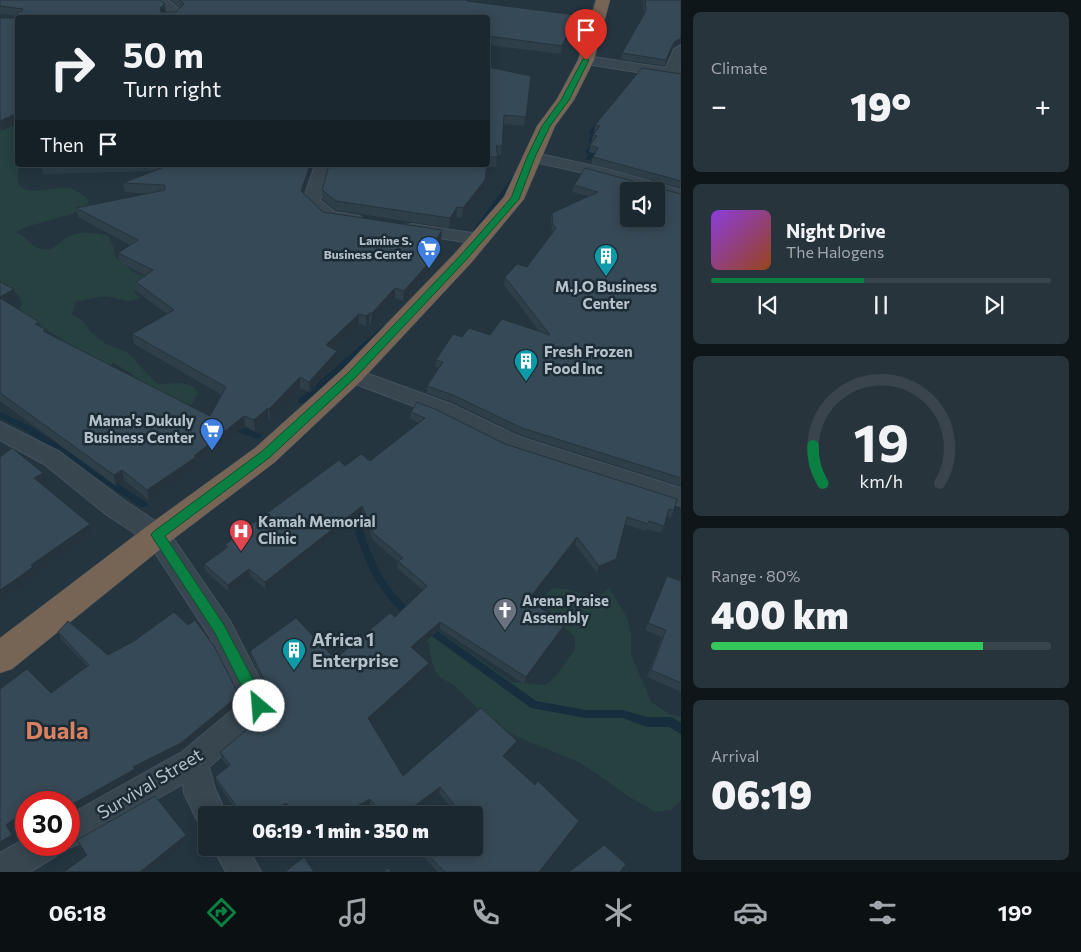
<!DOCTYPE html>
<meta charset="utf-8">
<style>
:root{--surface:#1b2830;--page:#28343c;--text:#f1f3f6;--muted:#a0a6ab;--line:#39444c;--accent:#0b8043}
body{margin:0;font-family:Commissioner,sans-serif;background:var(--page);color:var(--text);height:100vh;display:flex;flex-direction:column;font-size:19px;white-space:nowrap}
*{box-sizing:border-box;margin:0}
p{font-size:16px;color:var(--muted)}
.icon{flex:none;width:28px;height:28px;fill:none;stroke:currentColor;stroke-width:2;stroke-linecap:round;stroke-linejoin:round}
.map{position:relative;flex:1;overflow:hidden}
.sheet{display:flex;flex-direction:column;gap:12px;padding:12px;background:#0f161a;width:400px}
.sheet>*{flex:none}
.guide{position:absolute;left:15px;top:15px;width:475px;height:152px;border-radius:5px;box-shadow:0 2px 12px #0003,0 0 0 1px var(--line);background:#1b2830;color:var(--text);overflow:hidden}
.controls{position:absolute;left:620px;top:182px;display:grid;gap:10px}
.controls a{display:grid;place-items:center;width:45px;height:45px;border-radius:5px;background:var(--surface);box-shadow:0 2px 12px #0003,0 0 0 1px var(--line);font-size:25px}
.speed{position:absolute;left:15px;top:791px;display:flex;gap:10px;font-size:25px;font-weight:700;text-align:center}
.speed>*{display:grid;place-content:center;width:65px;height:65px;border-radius:50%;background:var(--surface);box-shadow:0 2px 12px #0003,0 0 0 1px var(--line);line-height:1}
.speed .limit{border:8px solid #d22;background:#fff;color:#111}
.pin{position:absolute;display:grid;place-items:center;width:42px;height:42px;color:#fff;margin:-51px -21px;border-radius:50% 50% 50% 0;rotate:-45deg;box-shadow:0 0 5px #0007}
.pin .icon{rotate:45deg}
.me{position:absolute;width:55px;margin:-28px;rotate:333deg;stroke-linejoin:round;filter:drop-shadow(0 0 4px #0008)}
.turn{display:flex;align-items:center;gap:18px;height:105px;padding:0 25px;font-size:22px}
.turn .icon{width:65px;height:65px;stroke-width:2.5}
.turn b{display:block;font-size:35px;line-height:42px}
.then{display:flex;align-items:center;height:48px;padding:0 25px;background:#0003;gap:10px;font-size:19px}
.big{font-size:38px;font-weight:800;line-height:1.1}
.sheet .widget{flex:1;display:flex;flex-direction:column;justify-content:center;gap:8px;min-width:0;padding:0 18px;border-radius:8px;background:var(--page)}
.sheet .dial{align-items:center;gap:0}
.dial svg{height:130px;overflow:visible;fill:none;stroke:var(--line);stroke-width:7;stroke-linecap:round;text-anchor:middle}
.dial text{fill:var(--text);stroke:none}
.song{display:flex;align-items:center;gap:15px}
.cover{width:60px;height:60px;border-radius:8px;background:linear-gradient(135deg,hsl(270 70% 55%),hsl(20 70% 35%))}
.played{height:5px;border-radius:2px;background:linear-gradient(90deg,var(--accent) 45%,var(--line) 45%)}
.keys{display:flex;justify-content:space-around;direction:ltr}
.heat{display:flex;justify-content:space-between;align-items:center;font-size:28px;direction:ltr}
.charge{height:8px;border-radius:4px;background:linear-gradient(90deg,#34c759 80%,var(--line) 0)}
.trip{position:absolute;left:198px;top:806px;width:285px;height:50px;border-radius:5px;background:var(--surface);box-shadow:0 2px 12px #0003,0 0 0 1px var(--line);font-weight:800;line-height:50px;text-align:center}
.dock{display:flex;height:80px;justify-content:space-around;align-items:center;background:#0b1013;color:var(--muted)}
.dock .icon{width:35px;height:35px}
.dock .selected{color:var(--accent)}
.dock b{font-size:22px;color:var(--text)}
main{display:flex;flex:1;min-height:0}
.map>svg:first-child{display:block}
.green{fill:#264140}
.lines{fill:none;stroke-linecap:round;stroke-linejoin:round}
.stream{fill:#172e3e;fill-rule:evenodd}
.street-casing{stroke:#45525c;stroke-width:2}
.highway-casing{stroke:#43515a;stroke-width:1}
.street{fill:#384650;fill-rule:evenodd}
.highway{fill:#766455;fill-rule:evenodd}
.wall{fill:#2e3f4a}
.shaded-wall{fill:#26333c}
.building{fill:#364956;stroke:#26333c;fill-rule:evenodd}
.route{fill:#0b8043;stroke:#07532c}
.labels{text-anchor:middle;stroke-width:5;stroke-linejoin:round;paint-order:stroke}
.far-poi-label{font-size:12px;font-weight:bold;fill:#b5c1ca;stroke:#1d2b35;text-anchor:end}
.poi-label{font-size:15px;font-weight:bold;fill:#b5c1ca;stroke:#1d2b35;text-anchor:start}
.near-poi-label{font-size:18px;font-weight:bold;fill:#b5c1ca;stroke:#1d2b35;text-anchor:start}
.near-street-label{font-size:18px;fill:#b5c1ca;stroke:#1d2b35}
.near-district-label{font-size:24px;font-weight:bold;fill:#d88262;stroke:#1d2b35}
</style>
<main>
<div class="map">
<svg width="681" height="872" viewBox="0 0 681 872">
<rect width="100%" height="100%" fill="#243540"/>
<!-- green -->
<path class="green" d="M0,77L17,80L18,165H20C6,207 54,183 73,189C79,192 85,196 89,201L85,208L71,214L26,227L16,232C27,237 31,247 42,249C55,251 57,243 66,238C80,230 95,233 109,236L114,248L116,258L135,273L148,277L134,293L141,297C129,305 122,299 109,297C100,295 87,301 76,301L72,315L82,320L92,333L106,344L127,352L157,384L181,383L194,387L198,393L187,413L137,381L132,374L114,363L106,367L26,317L20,309L22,302L18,295L0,282Z
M553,588C560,589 567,589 573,591C590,596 595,602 609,588L627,618L631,635V654L651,702L670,714L681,717V800L671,810L656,812L631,798L581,763L511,734L483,714L455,686L438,676L432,663L429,643L403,626L398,613L405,607L512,682L545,685L556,676L575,649V637L554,618L542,598Z"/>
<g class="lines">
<!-- stream -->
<path class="stream" d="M598,120L602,121L594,132L597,134L594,140L597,142L591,151L595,153L590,160H586L585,159L589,154L585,152L591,143L588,141L591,135L588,133Z
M514,176L517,178L478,231H474V229L512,177Z
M385,325L388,327L387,328L305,403H299L298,401L299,399L383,326Z
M0,412L32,427L147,503L148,505L147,507H141L26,431L0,418Z
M232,424L261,434L262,436L258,439L229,429L228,427L229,425Z
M352,506L355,507L356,509C369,550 379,583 413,612L414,615L413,618C406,619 402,614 398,609C369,579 360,547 348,509L349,507Z
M428,624L536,701L586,710H623L647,717H671L681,723V734L669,727H647L623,718H586L531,708L425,631L423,628L425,625Z"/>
<!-- street casing -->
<g class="street-casing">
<path id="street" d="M154,0H168L183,12L177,18H162L169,12Z
M681,45V65L679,71H681V79L586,64L579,60L586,56L666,68L674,49Z
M531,152L607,169L681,190V200L656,193V191H650L598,176L525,160L523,157L525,154Z
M315,165H331L320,200L335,212L360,216L363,220L360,224C340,229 314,218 303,201Z
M412,224L478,234L484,235L487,239L484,243L478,244L406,233L403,229L406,225Z
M352,368L451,404L520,437L681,488V506L504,449L435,414L345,380L341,375L345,370Z
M0,422L60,452L125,501L166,528L230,621L269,697L273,706L269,715L209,767L215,789L227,815H206V829L200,826L184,793L183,784L80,843L69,848L62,845H69V815L182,752L242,702L210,637L148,542L107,515L44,464L0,440Z
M26,838V845H61L56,856L30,872H0V853Z
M213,848H248L261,872H226Z"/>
</g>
<!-- highway casing -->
<g class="highway-casing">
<path id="highway" d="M596,0H610L594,60L574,100L555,126L524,199L471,263L361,381L275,462L168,543L12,669L0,673V638L146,527L255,448L343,369L455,253L504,197L537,126L557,99L578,60Z"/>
</g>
<!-- street -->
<use href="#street" class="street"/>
<!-- highway -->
<use href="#highway" class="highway"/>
</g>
<!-- wall -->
<path class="wall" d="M0,0L166,12H176L180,8L171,0H467V1L576,15L574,23L561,54L488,45V18H18L1,131L0,127V18H16L17,16L0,14Z
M643,0H681V43L672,48L665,66L621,59L622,53L644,14Z
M488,67L531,76L524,126L503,124L501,155H497L496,167L487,166L484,189L462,218L456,217L449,228L336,210L322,199V190L329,165H488Z
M681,74V188L591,164L593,157L595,154L589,152L593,135L595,132H594L595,125Z
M41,165H313L304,193L323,212L441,240L437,247L441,258L403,301L395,298L371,324L369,323L366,326L359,324L333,349L337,361L310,392L300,388L270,419L268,418L255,431L245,426L197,465V467L149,500L124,480L116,486L0,401V282L17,299L9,304L41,327L46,333L210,416L222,395L134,344L132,334L167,314L137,292L136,282L145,275L120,263L118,253L130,245L78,217L76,208L148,194L125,192L123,183L154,171L43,174Z
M574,185L681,194V486L521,435L452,402L427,393V386L439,368L435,367L436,360L462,337L540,332L504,285L505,277L527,267L552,233L551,220L552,213L588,196L572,192Z
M411,412L505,444L674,510L671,518L667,516L661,533L646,529L645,531L625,524L614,566L597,573L575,544L530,601L565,624L563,631L524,684L440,629L415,650L429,670L370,722L403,776L515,748L505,758L535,785L579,821L577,827L541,872H438L416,849V848H474L453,811L439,793L410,815H378L370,805L351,815H293L287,809L277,815H240L217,783L215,777L228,767L222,759L220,752L270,710L273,703L251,657L250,651L335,659L395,617L423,590L397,568L398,562L373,540L362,513L265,589L250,576L229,592L205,571L204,564L226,548L225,545L345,466L370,461L419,423L410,419Z
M667,576L681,581V692L647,677L662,637L645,630Z
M58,632L108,655L239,695L240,702L182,749L136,773L137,775L69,802H26V818L9,830L15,840L0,850L51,693L87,666L60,638Z"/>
<!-- shaded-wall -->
<path class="shaded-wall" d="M165,4L166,12L161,17L160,8Z
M576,15L574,23L561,54L562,46Z
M681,38V43L672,48L665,66L666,60L674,42Z
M18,113V123L1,131L0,126V121Z
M310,165H313L301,200V191Z
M487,165L484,189L462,218L463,208Z
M457,207L456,217L449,228L450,218Z
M442,230L441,240L431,255L432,246Z
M442,248L441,258L403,301L404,291Z
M395,288V298L371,324L372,313Z
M14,289L17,299L2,308L0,301V297Z
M370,313L369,323L366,326V316Z
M359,314V324L326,355V345Z
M39,322L42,332L35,324Z
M337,351V361L310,392L309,382Z
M300,377V388L270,419L269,409Z
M268,408V418L255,431L254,420Z
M244,416L245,426L197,465V467L149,500L147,490L194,456Z
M122,470L124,480L116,486L114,475Z
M43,473L46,482L37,487L34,478Z
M362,506V513L265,589V582Z
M90,524L92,533L35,574L36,575L15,591L0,601V590L31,565Z
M577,537L575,544L526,607L528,600Z
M616,559L614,566L597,573L599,566Z
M249,569L250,576L229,592L228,585Z
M440,622V629L410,654L411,647Z
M565,624L563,631L524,684L526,677Z
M429,663V670L368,725V718Z
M239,695L240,702L182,749L136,773L137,775L69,813V806L133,767Z
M517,741L515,748L501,762L503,756Z
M440,787L439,793L410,815H402Z
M43,798L45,802H37Z
M370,799V805L351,815H342L348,811Z
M286,803L287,809L277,815H265Z
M26,810V818L9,830L15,840L0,850V842L6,825Z
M579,821L577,827L541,872H539Z
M186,835L187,841L148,872H140Z"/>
<!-- building -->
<path class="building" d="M0,0H160L165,4L160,8L161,12H176L184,4L179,0H467V1L576,15L562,46L488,36V18H18V113L0,121V18H16L18,12L22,11L23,9L0,6Z
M645,0H681V38L674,42L666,60L622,53L646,11Z
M488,67L531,76L526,117L504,115L502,146H496L498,157H488V161Z
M642,68L681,74V181L593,157L598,148L590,145L597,136L593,135L600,126L595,125Z
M169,165H310L301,191L323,212L442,230L432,246L442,248L404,291L395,288L372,313H370L366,316L359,314L326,345L337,351L309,382L300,377L269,409L268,408L254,420L244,416L194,456L196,457L147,490L122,470L114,475L0,393V298L39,322L35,324L45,329L43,331L210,416L226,387L132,334L174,310L136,282L153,270L118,253L138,240L76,208L165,190V185L123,183Z
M329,165H487L485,180L463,208L457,207L450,218L336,201L322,190Z
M585,168L681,194V478L522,428L453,395L427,386L443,362L436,360L453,334L462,337L469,328L490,335L502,319L550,335L505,277L517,264L527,267L556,228L553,225L552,213L598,192L574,185ZM629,191H656V219H629Z
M0,282L14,289L0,297Z
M417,402L435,409L505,444L677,499L674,510L669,509L664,526L649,521L648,524L627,517L616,559L599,566L577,537L528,600L565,624L526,677L440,622L411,647L429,663L368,718L403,776L481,708L517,741L503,756L535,785L538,781L579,821L539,872H445L421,848H474V815H449L457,808L440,787L402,815H384L370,799L348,811L342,815H298L286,803L265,815H243L215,777L230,765L220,752L270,710L274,700L250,651L296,618L335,659L390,613L395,617L427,586L398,561L403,558L373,533L362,506L265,582L249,569L228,585L204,564L228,547L225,545L236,536L339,460L345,466L361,454L370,461L425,418L411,412Z
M12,448L43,473L34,478L90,524L31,565L33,567L12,582L0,590V457Z
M667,576L681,581V683L651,670L666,630L648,623Z
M174,612L188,625L195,620L214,646L239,695L181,743L133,767L135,769L69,806V802H45L43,798L37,802H26V810L6,825L12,835L0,842V689L27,669L51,693L89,665L58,632L68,621L108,655L134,641Z
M155,796L186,835L140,872H64L87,855L77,840Z
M604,845L626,864L620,872H569Z
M304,857L314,872H285Z
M388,868L391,872H384Z"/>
<!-- route -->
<path class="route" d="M583,59L589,60L569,100L550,126L535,157L519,199L466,260L355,378L269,458L165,536L224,625L265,702L267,706L265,711L259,713L254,711L215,633L151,535L153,532L261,452L348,373L460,256L511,198L527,157L542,126L561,100Z"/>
<!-- icons -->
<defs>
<g id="supermarket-pin" transform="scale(1.25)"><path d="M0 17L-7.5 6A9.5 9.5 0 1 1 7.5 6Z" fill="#3f7fe0" stroke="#1d2b35"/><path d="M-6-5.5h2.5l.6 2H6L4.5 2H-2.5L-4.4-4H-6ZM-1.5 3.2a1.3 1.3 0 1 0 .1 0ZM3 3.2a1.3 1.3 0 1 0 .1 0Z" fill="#fff"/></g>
<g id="building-pin" transform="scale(1.25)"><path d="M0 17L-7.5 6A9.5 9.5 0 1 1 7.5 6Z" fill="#0f9aa8" stroke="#1d2b35"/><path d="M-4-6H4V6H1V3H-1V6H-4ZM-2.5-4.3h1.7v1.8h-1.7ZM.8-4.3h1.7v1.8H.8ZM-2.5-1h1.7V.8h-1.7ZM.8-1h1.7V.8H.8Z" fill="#fff"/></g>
<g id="hospital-pin" transform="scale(1.25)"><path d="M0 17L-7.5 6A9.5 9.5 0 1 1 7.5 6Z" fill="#e0444e" stroke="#1d2b35"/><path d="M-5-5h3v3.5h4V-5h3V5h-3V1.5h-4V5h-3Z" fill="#fff"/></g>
<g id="church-pin" transform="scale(1.25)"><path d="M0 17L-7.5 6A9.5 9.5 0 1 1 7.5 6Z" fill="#6b7280" stroke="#1d2b35"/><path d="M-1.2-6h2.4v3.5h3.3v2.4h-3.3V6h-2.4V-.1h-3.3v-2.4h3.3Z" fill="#fff"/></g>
</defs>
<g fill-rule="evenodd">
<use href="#supermarket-pin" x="429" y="248"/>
<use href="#building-pin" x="606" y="256"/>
<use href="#building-pin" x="526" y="361"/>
<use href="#supermarket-pin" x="212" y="430"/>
<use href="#hospital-pin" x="241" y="531"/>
<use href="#church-pin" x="505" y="610"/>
<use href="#building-pin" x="294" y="650"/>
</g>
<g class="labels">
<!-- far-poi labels -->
<g class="far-poi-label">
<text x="412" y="245">Lamine S.<tspan x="412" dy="14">Business Center</tspan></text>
</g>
<!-- poi labels -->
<g class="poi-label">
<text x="606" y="292" text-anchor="middle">M.J.O Business<tspan x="606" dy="17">Center</tspan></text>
<text x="544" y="357">Fresh Frozen<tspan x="544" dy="17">Food Inc</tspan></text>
<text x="194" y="426" text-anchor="end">Mama's Dukuly<tspan x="194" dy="17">Business Center</tspan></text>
<text x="258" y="527">Kamah Memorial<tspan x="258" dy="17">Clinic</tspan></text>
<text x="522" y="606">Arena Praise<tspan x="522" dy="17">Assembly</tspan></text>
</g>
<!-- near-poi labels -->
<g class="near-poi-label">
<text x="312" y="646">Africa 1<tspan x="312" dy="21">Enterprise</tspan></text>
</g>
<!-- near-street labels -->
<g class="near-street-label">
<text transform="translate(150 784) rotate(-31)" y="6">Survival Street</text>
</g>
<!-- near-district labels -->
<g class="near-district-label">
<text x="57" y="739">Duala</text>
</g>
</g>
</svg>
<div class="controls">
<a><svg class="icon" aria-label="sound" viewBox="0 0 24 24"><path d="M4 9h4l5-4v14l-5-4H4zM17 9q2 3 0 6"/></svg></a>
</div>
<div class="speed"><div class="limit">30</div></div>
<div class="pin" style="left:586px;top:60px;background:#d93025"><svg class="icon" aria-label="arrive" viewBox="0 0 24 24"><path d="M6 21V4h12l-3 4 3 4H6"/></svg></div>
<svg class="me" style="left:259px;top:706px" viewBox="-20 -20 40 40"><circle r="19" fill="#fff"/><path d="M0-13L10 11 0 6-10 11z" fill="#0b8043"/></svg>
<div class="trip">06:19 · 1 min · 350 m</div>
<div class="guide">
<div class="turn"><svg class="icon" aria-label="right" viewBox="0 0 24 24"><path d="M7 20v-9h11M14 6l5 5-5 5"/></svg><div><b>50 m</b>Turn right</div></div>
<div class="then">Then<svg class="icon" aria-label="arrive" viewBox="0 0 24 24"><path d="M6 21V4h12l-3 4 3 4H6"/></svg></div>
</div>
</div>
<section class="sheet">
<div class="widget"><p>Climate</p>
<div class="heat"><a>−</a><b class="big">19°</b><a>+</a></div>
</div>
<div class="widget">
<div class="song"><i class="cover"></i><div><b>Night Drive</b><p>The Halogens</p></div></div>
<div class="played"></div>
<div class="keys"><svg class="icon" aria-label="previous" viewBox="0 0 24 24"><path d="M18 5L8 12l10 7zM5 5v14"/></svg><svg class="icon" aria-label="pause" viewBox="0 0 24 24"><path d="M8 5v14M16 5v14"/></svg><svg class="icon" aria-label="next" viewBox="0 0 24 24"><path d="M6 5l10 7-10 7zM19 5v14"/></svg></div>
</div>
<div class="widget dial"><svg viewBox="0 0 100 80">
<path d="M14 69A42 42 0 1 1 86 69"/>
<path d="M14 69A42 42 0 0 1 8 46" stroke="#0b8043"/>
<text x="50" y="56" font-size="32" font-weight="700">19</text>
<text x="50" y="72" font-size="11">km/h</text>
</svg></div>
<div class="widget"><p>Range · 80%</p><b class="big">400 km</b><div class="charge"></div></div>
<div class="widget"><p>Arrival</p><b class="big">06:19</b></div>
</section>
</main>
<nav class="dock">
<b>06:18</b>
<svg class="icon selected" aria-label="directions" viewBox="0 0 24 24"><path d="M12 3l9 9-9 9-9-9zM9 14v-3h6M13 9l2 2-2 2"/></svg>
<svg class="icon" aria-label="music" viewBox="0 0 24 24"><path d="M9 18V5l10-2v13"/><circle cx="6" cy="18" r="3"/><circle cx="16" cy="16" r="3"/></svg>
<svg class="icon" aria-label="phone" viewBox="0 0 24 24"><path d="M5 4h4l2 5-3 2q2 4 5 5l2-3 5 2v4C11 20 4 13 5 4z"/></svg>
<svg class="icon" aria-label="climate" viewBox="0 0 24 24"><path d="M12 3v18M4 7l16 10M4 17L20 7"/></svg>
<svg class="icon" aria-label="car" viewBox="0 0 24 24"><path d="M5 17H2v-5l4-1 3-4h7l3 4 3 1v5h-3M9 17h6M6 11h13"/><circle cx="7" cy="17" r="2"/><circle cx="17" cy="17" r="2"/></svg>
<svg class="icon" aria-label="filters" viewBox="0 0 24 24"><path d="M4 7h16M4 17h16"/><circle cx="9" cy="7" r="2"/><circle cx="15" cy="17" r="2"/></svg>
<b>19°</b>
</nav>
